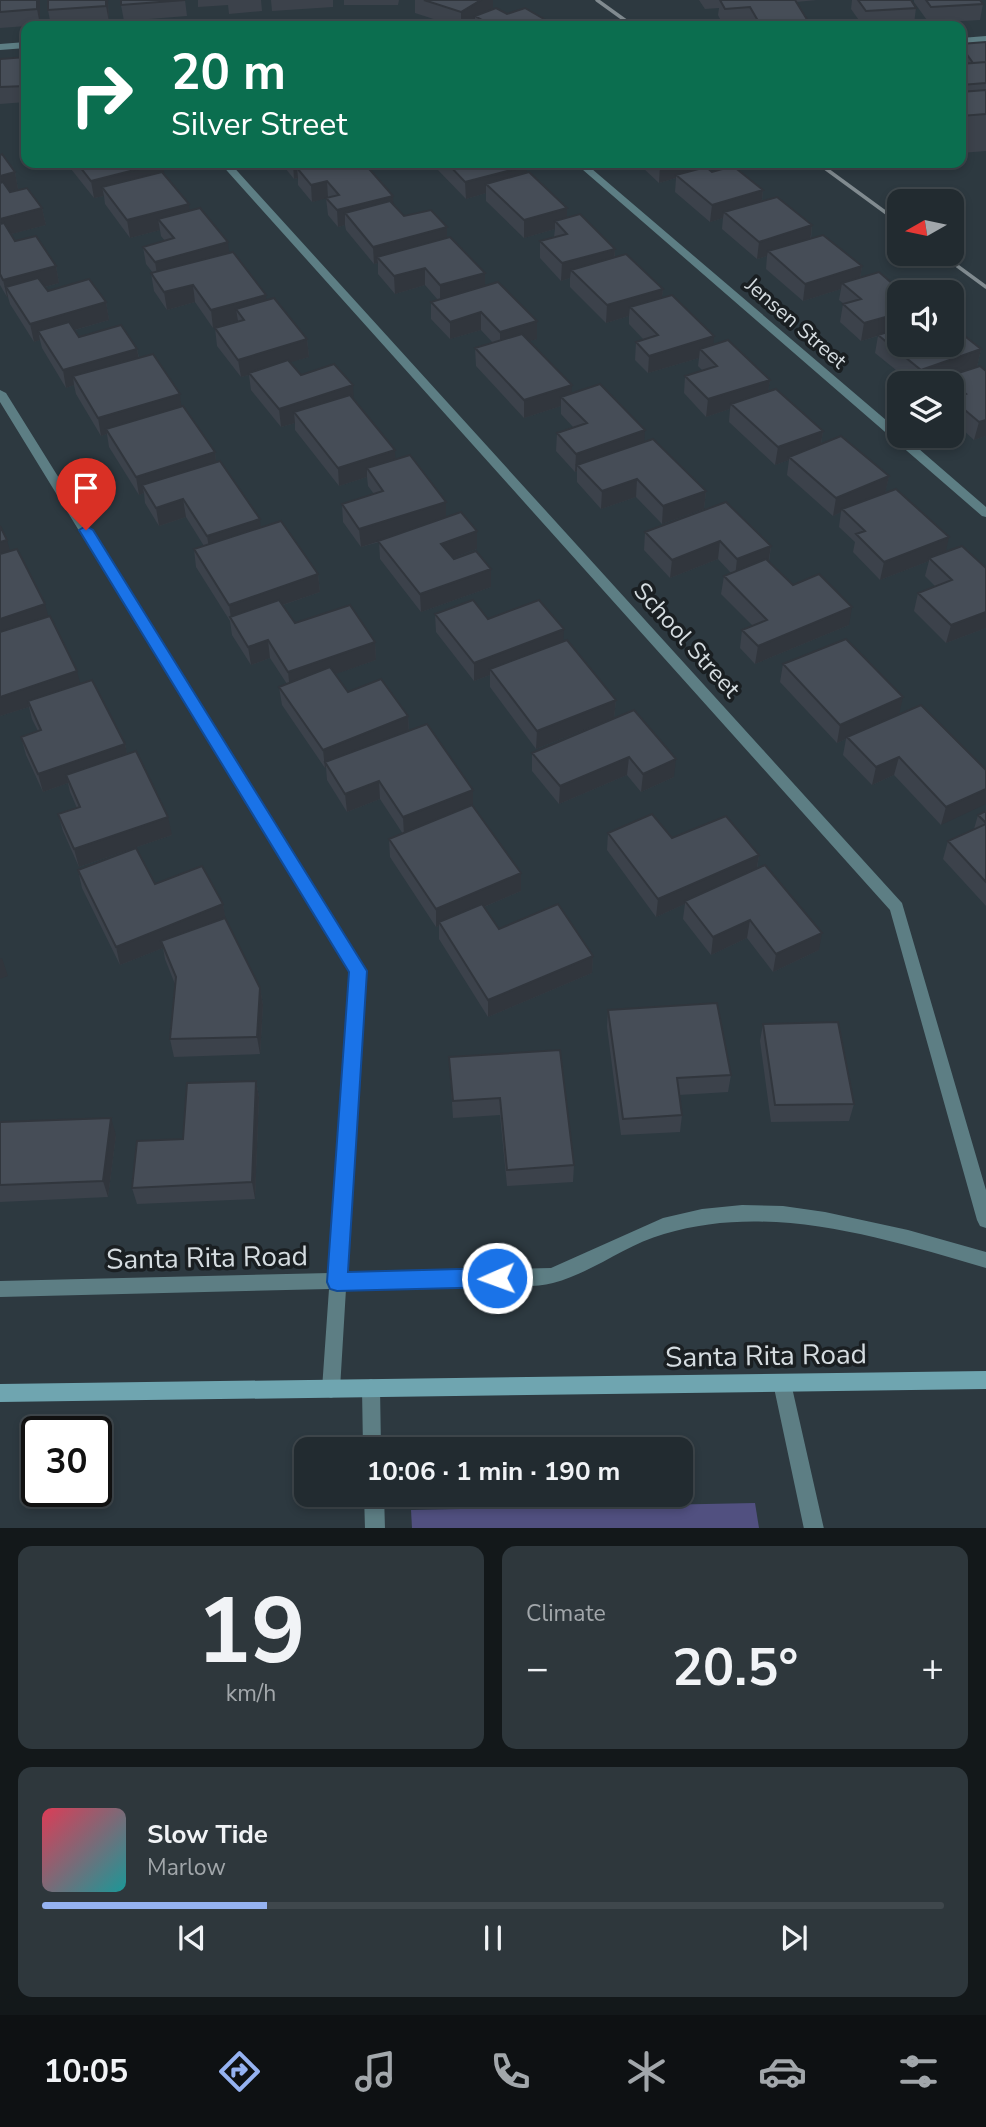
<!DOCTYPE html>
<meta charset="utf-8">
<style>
:root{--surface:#222b30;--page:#2e373c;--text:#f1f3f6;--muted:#a2a7ab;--line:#3f474c;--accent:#95b2f1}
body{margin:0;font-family:"Nunito Sans",sans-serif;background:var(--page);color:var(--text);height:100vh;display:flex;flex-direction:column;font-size:26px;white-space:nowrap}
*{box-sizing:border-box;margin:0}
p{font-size:23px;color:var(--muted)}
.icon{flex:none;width:38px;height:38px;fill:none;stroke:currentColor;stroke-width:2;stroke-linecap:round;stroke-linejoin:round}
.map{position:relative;height:1528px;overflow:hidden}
.drawer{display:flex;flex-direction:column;gap:18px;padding:18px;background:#13181a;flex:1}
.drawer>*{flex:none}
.banner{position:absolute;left:21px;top:21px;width:945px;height:147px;border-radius:14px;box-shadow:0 4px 10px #0003,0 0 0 2px var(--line);background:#0b6e4f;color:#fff;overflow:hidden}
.needle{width:46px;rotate:261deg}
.fabs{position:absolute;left:887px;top:189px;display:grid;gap:14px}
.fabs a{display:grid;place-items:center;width:77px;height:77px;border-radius:14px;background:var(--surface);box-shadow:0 4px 10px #0003,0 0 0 2px var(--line);font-size:35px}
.speed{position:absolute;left:21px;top:1416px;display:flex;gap:14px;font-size:35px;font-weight:700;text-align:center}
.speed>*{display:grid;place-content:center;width:91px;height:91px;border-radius:50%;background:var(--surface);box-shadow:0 4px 10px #0003,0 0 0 2px var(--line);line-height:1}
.speed .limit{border:4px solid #111;border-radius:10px;background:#fff;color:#111}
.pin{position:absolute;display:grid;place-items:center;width:60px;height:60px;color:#fff;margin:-72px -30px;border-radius:50% 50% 50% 0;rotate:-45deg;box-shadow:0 0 7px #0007}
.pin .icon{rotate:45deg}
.me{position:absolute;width:77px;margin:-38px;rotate:268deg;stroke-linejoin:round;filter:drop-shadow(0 0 5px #0008)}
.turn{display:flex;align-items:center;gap:24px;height:147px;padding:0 35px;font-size:32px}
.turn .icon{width:91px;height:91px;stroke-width:2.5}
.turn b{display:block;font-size:49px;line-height:60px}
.big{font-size:52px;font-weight:700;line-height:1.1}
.drawer .widget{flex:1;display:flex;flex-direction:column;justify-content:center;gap:10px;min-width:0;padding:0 24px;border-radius:14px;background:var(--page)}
.drawer .dial{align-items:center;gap:0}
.dial b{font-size:91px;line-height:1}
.song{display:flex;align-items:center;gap:21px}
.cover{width:84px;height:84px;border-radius:10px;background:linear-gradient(135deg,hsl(350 70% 55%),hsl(180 70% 35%))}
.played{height:7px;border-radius:4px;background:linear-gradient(90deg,var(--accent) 25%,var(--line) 25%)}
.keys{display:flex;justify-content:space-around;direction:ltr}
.heat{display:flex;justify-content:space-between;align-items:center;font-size:38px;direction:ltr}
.drawer .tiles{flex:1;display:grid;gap:18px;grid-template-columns:1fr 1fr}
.widget:last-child{grid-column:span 2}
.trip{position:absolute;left:294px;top:1437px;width:399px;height:70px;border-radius:14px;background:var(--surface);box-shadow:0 4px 10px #0003,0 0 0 2px var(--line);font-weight:700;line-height:70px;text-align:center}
.tabs{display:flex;height:112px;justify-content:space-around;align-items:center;background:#0e1113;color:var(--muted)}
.tabs .icon{width:49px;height:49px}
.tabs .active{color:var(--accent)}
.tabs b{font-size:32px;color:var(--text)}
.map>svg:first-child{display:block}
.green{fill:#515080}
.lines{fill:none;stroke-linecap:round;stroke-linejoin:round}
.lane{fill:#5d7e84;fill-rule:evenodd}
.street{fill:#5d7e84;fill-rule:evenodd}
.secondary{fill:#6fa5b0;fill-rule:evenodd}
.rail{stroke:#818b90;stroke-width:3.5}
.wall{fill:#3c424b}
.shaded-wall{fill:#31363d}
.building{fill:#464d57;stroke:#31363d;stroke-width:2}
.route{fill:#1a73e8;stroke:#114b97;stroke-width:2}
.labels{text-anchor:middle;stroke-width:7;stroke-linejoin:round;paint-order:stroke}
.far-street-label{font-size:21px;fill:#d5dce0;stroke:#1a1f22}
.street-label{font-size:24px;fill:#d5dce0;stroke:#1a1f22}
.near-street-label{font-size:28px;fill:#d5dce0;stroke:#1a1f22}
</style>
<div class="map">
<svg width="986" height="1529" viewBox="0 0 986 1529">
<rect width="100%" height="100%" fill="#2d3940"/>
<!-- green -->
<path class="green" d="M755,1503L759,1528H412L411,1510Z"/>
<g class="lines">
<!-- lane -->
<path class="lane" d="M782,1374L789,1377L791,1383L824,1529H804L773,1383L775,1377Z
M371,1379L378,1382L380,1388L381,1449H363L362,1388L364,1382Z
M364,1494H384L385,1529H365Z"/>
<!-- street -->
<path class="street" d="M986,36V42L961,44V38Z
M26,42V48L0,50V44Z
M220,163H230L902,903L986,1190V1228L980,1226L977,1220L890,910Z
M575,163H585L900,432V436H904L986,507V517L982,516Z
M0,390L6,393L366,971L347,1273L551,1268L663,1218L702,1209L742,1205L783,1206L825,1212L908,1230L986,1252V1268C883,1238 771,1202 664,1234C625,1245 592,1273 553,1283C535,1288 513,1285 495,1286C445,1287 396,1288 346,1289L340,1389L338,1395L331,1398L324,1395L322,1389L329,1289L0,1297V1281L330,1273L350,972L0,402Z"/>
<!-- secondary -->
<path class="secondary" d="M986,1371V1389L0,1402V1384Z"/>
<!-- rail -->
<path class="rail" d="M597,0L633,26
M818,163L900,223
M941,254L986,287"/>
</g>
<!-- wall -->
<path class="wall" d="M0,0H40V25L0,28Z
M108,0L109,22L51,26L48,10Z
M185,0L187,16L124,21L121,5Z
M198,0H261L262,11L229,14L228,5L198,7Z
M271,0H333V7L272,11Z
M344,0H399L398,5H344Z
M415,0H493V9L490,11L549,22V26H475V20L464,26H455L415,13Z
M699,0H817L796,2L811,26H751L749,23L723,25L718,15L719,8L705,9Z
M852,0H911L916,8L914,24L863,26L851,9Z
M914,0H980L983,4L980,20L929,23L914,2Z
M986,42L961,85V44Z
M26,57V102L0,104V59Z
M986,83V151L961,153V85Z
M0,155L15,172L18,189L9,191L42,208L46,225L11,234L15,241L56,266L59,283L45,287L48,291L106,302L109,320L75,330L79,337L137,349L139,358L181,407L215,452L216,462L261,527L318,574L320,592L283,605L295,623L375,642L376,660L335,674L348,692L408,716L409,731L473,790V806L521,891L484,907L499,929L593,956L592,973L488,1017L439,939V926L436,927L390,857L389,839L403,834L380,799L347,812L327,780L326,767L325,768L282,705L279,687L287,684L270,658L251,665L232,635L230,621L196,567L194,549L204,546L186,517L159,526L145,503L144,493L139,495L109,447L107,434L101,436L76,394L74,385L66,388L42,348L40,340L34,342L10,304L8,297H7L0,285Z
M70,163H163L164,175L189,204V210L230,253L267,300L307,339L309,357L290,362L301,375L354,400L395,460L446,502V517L477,549L453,558L491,569V587L421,612L380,559L379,542L361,547L343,522L342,504L374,494L368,486L367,477L339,486L295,430V423L281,427L251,390L249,375L241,377L217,346L215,328L238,321L213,328L195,302L167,310L154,291L151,273H153L146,264L143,247L165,241L161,236L160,230L130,238L105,204L104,196L94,198L71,169Z
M281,163H364L393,196V205L404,216L447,227V238L485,273V286L537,339L529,341L571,393L644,442L706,491L704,509L662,524L636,497L601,509L577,482V471L575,472L556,451L557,433L574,428L561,414V406L524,418L476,366L475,348L493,343L481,330L450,339L431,319V302L438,300L425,285L395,294L378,274V263L374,264L346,230L345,225L338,227L328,215L326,198L312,202L298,185V178L294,179Z
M435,163H447L527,173L567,218L615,249V257L663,289L662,297L713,345L770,380L768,391L823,431L821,444L889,476L885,493L945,552L986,568V628L946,643L914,611L918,593L935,586L925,576L929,561L880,580L853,552L855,542L839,527L841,512L833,516L787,475L789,460L775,465L729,422L730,409L706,417L684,393L685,376L702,370L698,366L699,358L648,373L635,360L636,342L644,340L629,324V316L606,323L570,287V278L561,281L540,258V241L554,237L555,229L524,238L486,201V193L466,199L436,168Z
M644,163H717V168L709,170L712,172L763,190L762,201L812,225L811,239L862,266L860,278L900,345L981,349L977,367L986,371V436L974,440L952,420V383H945L946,378L931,383H912L875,353L878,336L861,341L840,322L843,304H844L839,300L841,289L803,301L766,269L767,256L757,259L722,229L723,218L710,222L675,192L676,178L659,183L643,168Z
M645,532L771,546L769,561L793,585L849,625L755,664L740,648L742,630L753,626L721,594L724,576L731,573L718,559L670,578L644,550Z
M10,551L48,616L80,684L125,744L127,754L172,835L79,867L63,831L58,814L77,808L70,792L68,783L43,792L26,755L21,737L38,731L32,719L29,707L0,716Z
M435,614L488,619L563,642L616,700L614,718L536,749L490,687V675L474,681L436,632Z
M783,664L899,714L986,770L941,825L894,775L872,785L843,755L846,739L837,743L780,682Z
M634,710L674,777L641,792L627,775L559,804L532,771V753Z
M986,811V906L943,859L948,841L974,829L978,815Z
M608,833L672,838L759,855L757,869L819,950L773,972L747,938L711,955L683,919L685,904L656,917L607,850Z
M78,870L155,884L223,904L225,918L260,988L263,1005L260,1054L174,1057L170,1039L175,984L165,959L163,948L120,965L82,888Z
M608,1010L731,1075L728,1092L679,1095L682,1115L680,1132L621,1135L607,1027Z
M763,1024L854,1104L849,1121L771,1122L760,1041Z
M560,1050L574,1165L573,1182L507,1186L500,1115L453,1118L449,1057Z
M256,1081L259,1097L255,1199L137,1204L132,1188L183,1139Z
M0,1122L116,1135L108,1197L0,1202Z"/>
<!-- shaded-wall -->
<path class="shaded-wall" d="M37,0H40V25L37,9Z
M106,0H108L109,22L106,6Z
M481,0H493V9L478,18L475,16V20L464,26H461V12Z
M549,22V26H538Z
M163,163L165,180L102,187L104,196L94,198L91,181Z
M293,163H358L297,168L298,178L294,179Z
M673,163H717V168L679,178L676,175V178L659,183L660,166Z
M527,166V182L486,184V193L466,199L465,182Z
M15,172L18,189L0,194V176Z
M327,181L328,198L312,202L311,185Z
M763,190L761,207L724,212L723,218L710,222L712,205Z
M393,196L394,213H345V225L338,227L337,210Z
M189,204L191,221L158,219L160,230L130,238L127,220Z
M42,208L46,225L0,237V219Z
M567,208V225L555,221V229L524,238V220Z
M812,225L810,243L768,251L767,256L757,259L759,242Z
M447,227V245L377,257L378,263L374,264L373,247Z
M228,242L230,259L158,280L155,262Z
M615,249L614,266L571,270L570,278L561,281L562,263Z
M56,266L59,283L12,296L6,287L8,297H7L3,280Z
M862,266L859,284L842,283L841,289L803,301L805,284Z
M425,268V285L395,294L394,276Z
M485,273V290L440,303V285Z
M193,285L195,302L167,310L164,292Z
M663,289L661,306L630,307L629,316L606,323L607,305Z
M266,295L268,313L236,309L238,321L213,328L211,310Z
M106,302L109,320L43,339L38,331L40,340L34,342L30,324Z
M481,312V330L450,339V322Z
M900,313V329L861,341L864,323Z
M537,321V339L500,350V332Z
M714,336L713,353L700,349L699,358L648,373L649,356Z
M307,339L309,357L250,374L249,373V375L241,377L238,360Z
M137,349L140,366L73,376L74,385L66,388L63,370Z
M981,349L977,367L931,383H918L921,370Z
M770,380L767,398L731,404L730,409L706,417L708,399Z
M353,385L354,403L294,412L295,423L281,427L279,409Z
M572,385L571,402L561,397V406L524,418V400Z
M180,394L182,412L106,429L107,434L101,436L98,418Z
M986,420V436L974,440L979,422Z
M645,430L644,448L577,465V471L575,472L576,454Z
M823,431L820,449L789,457V460L775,465L778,447Z
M395,450L396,468H367V477L339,486L338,468Z
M215,452L217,470L142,485L144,493L139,495L136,477Z
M889,476L885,494L842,509L841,512L833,516L836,498Z
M637,479L636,497L601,509L602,491Z
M706,491L704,509L662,524L663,506Z
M183,499L186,517L159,526L156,508Z
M446,502V520L361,547L359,529Z
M260,519L262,537L210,554L207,536Z
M477,531V549L442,562L441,544Z
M949,537L945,555L929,558V561L880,580L884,562Z
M7,540L12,558L0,561V542Z
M720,541L718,559L670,578L672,560Z
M771,546L768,564L735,577L737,559Z
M491,569V587L421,612L420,594Z
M318,574L320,592L233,622L231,618L229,605Z
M45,604L50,622L0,638V619Z
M852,607L849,625L755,664L758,646Z
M986,612V628L946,643L951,625Z
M564,629L563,647L490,669V675L474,681V663Z
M268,640L270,658L251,665L248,647Z
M375,642L376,660L290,690L288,672Z
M77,671L82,690L28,701L29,707L0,716V697Z
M903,697L899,715L847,737L846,739L837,743L840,725Z
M616,700L614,718L536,749L537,731Z
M408,716L409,734L325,762L326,767L325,768L323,750Z
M125,744L129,762L66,775L68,783L43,792L38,774Z
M629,757L627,775L559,804L560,786Z
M899,757L894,775L872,785L876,767Z
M676,759L674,777L641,792L643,774Z
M379,781L380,799L347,812L345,794Z
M986,789V804L941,825L946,807Z
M473,790V808L404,835L403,817Z
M168,817L172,835L79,867L74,849Z
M759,855L756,873L685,901V904L656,917L658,899Z
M521,873V891L441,925L439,922V926L436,927V909Z
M223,904L226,922L161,941L163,948L120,965L116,947Z
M750,920L747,938L711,955L713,937Z
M822,933L819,950L773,972L776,954Z
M593,956L592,973L488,1017V1000Z
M2,958L8,976L0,979V959Z
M260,988L263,1005L260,1054L257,1037Z
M256,1081L259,1097L255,1199L252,1182Z
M111,1118L116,1135L108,1197L103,1181Z"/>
<!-- building -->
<path class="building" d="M0,0H37V9L0,12Z
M48,0H106V6L48,10Z
M121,0H185L121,5Z
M424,0H481L461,12Z
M720,0H795L811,26H761L750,7L725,9Z
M858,0H911L916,8L866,11Z
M926,0H980L983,4L931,7Z
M496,8L507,14L525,8L549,22L538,26H493L475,16Z
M986,42V62L973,63L961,46V44Z
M26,57V86L0,87V59Z
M986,62V83L961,85V64Z
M986,90V114L961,116V92Z
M2,154L15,172L0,176V155Z
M77,163H162L91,181Z
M318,163H364L393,196L337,210L326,198L339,195L327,181L311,185L297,168Z
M447,163H524L527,166L465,182Z
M657,163H673L660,166Z
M733,166L763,190L712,205L676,175L706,167L712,172Z
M162,172L189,204L127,220L102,187Z
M529,172L567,208L524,220L486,184Z
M3,182L10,192L27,188L42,208L0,219V183Z
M777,197L812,225L759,242L724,212Z
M390,201L404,216L431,210L447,227L373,247L345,213Z
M200,208L228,242L155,262L143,247L174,238L158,219Z
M580,214L615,249L562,263L540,241L567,234L555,221Z
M4,223L15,241L36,236L56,266L3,280L0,274V224Z
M823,235L862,266L805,284L768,251Z
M450,237L485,273L440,285L425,268L394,276L377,257Z
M233,252L266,295L211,310L193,285L164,292L151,273Z
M626,254L663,289L607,305L571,270Z
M879,272L902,292H900V313L864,323L843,304L861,299L842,283Z
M38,278L48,291L89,279L106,302L30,324L6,287Z
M498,282L537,321L500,332L481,312L450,322L431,302Z
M672,295L714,336L649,356L636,342L658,335L630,307Z
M274,298L307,339L238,360L215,328L244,320L236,309Z
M69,322L79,337L121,325L137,349L63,370L38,331Z
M952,326L981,349L921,370L878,335L900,328V345H952Z
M522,334L572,385L524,400L475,348Z
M728,340L770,380L708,399L685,376L717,366L700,349Z
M153,354L180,394L98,418L73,376Z
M288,360L301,375L334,364L353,385L279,409L249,373Z
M980,366L986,371V420L979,422L952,399L966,394L946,377Z
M600,384L645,430L576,454L557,433L587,423L561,397Z
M776,389L823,431L778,447L731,404Z
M350,395L395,450L338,468L294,412Z
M183,406L215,452L136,477L106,429Z
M841,436L889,476L836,498L789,457Z
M653,439L706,491L663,506L637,479L602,491L577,465Z
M410,455L446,502L359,529L342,504L383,491L367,468Z
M220,461L260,519L207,536L183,499L156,508L142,485Z
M896,489L949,537L884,562L856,534L865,531L842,509Z
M726,502L771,546L737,559L720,541L672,560L645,532Z
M461,512L477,531L441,544L454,559L476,551L491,569L420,594L378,541Z
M281,521L318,574L229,605L194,549Z
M0,526L7,540L0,542Z
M962,546L986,568V612L951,625L918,593L952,580L929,558Z
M17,549L45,604L0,619V554Z
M766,559L793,585L819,574L852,607L758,646L742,630L767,620L724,576Z
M279,600L295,623L350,605L375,642L288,672L268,640L248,647L230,617Z
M473,600L488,619L539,600L564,629L474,663L435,614Z
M50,616L77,671L0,697V632Z
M846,639L903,697L840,725L783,664Z
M567,640L616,700L537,731L490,669Z
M330,667L348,692L381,679L408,716L323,750L279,687Z
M92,680L125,744L38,774L21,737L41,730L28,701Z
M921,705L986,770V789L946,807L899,757L876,767L847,737Z
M634,710L676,759L643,774L629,757L560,786L532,753Z
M427,724L473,790L403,817L379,781L345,794L325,762Z
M136,751L168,817L74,849L58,814L80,807L66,775Z
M472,805L521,873L436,909L389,839Z
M986,811V823L978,815Z
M652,814L672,838L726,816L759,855L658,899L608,833Z
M986,824V882L948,841Z
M136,848L155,884L202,866L223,904L116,947L78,870Z
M765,865L822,933L776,954L750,920L713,937L685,901Z
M482,904L499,929L558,904L593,956L488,1000L439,922Z
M225,918L260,988L257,1037L170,1039L176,977L161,941Z
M717,1003L731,1075L677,1078L682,1115L623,1119L608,1010Z
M838,1022L854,1104L775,1105L763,1024Z
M560,1050L574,1165L507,1170L500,1098L453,1101L449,1057Z
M256,1081L252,1182L132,1188L137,1141L183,1139L187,1083Z
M111,1118L103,1181L0,1185V1122Z"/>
<!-- route -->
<path class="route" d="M86,526L93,530L367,971L348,1272L497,1268L504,1271L507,1278L504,1284L497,1287L337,1291L330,1289L327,1282L349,972L79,530Z"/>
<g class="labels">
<!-- far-street labels -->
<g class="far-street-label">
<text transform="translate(796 323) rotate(41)" y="7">Jensen Street</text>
</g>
<!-- street labels -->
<g class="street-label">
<text transform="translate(687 640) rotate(48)" y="8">School Street</text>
</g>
<!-- near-street labels -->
<g class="near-street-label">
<text transform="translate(207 1257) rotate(-1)" y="10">Santa Rita Road</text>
<text transform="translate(766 1355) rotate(-1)" y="10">Santa Rita Road</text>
</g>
</g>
</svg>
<div class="fabs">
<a><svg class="needle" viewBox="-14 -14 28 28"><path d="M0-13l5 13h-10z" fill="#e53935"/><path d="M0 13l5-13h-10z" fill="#a2a7ab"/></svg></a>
<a><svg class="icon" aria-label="sound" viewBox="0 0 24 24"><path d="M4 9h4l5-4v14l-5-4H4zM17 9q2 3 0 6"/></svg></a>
<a><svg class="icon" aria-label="layers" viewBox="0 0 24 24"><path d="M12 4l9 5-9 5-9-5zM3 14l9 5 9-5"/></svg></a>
</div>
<div class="speed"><div class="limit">30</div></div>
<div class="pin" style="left:86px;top:530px;background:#d93025"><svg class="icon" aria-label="arrive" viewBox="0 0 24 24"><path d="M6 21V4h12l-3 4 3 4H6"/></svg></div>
<svg class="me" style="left:497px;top:1278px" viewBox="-20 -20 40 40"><circle r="17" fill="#1a73e8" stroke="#fff" stroke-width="3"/><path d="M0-11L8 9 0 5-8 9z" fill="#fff"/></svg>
<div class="trip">10:06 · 1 min · 190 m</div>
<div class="banner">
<div class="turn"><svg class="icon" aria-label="right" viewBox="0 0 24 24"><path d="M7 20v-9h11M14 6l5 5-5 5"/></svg><div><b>20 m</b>Silver Street</div></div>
</div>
</div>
<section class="drawer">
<div class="tiles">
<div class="widget dial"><b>19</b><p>km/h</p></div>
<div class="widget"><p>Climate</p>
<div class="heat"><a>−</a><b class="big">20.5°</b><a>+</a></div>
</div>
<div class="widget">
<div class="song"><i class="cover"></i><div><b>Slow Tide</b><p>Marlow</p></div></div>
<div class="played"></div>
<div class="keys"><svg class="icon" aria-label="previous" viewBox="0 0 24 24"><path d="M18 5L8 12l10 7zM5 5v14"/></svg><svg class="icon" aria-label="pause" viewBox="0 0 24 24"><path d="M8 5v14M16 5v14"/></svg><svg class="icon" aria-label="next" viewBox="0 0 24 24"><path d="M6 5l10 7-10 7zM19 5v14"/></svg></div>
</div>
</div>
</section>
<nav class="tabs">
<b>10:05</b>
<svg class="icon active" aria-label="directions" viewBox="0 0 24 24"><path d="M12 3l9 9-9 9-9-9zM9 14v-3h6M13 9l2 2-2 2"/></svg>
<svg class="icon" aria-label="music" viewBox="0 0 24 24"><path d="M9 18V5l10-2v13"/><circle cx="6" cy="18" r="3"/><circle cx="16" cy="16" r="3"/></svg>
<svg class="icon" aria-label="phone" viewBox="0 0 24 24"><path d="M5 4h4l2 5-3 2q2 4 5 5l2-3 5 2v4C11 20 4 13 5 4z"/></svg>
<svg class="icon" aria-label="climate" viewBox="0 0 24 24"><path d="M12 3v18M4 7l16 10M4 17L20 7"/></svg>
<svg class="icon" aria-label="car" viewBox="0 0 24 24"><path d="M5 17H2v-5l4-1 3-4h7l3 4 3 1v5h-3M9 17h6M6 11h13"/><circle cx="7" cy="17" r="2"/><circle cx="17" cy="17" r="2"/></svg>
<svg class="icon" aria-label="filters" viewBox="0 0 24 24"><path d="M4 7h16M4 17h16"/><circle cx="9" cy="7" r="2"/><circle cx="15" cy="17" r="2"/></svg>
</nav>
